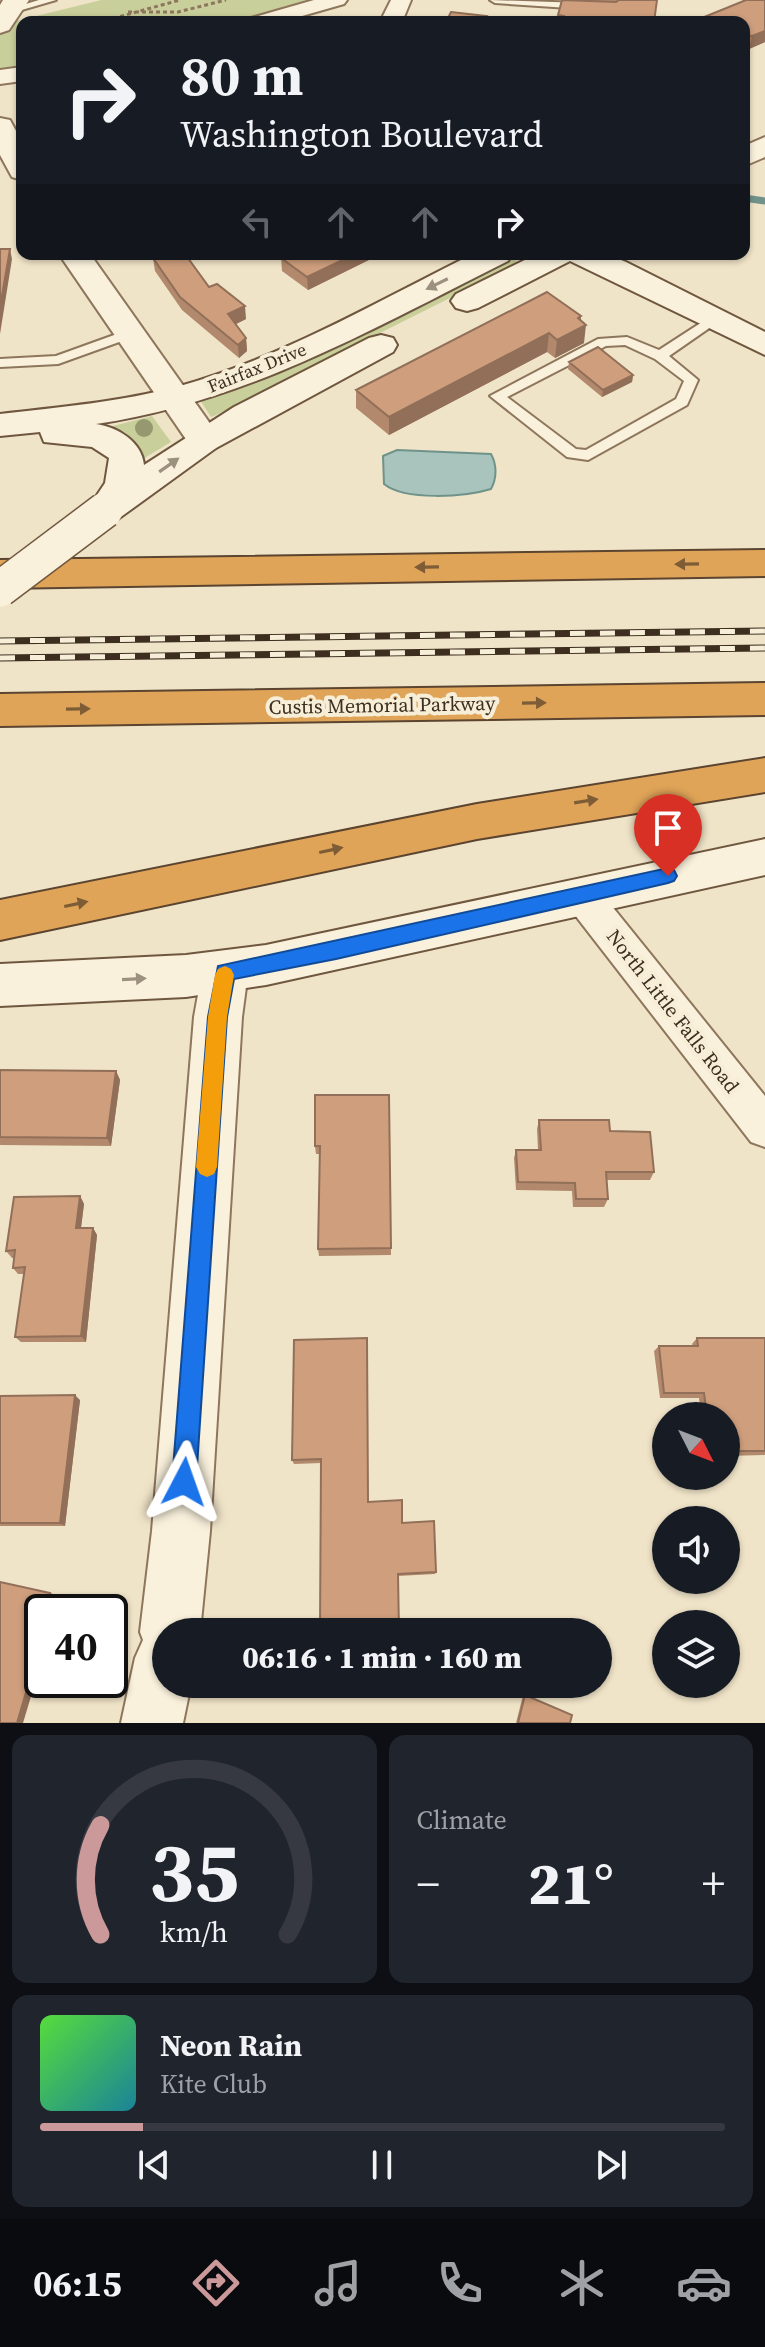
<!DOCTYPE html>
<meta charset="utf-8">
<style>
:root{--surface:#171b24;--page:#20242c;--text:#f1f3f6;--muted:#9ea1a6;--line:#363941;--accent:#cc999b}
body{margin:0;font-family:"Source Serif 4",serif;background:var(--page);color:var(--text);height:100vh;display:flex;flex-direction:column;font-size:30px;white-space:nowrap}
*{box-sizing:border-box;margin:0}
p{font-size:26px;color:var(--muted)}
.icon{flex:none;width:44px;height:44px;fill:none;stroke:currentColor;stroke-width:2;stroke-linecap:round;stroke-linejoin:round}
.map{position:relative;height:1723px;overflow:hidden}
.side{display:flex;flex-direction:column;gap:12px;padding:12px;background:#0d0f14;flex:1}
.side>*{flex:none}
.banner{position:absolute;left:16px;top:16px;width:734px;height:244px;border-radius:16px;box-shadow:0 2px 6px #0004;background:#171b24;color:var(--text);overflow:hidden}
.needle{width:52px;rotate:132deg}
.fabs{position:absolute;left:652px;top:1402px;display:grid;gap:16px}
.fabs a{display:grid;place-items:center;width:88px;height:88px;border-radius:50%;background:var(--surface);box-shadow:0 2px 6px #0004;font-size:40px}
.speed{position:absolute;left:24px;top:1594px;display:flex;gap:16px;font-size:40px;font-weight:700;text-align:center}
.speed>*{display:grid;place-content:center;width:104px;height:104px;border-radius:50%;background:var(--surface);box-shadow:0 2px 6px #0004;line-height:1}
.speed .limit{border:4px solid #111;border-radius:12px;background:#fff;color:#111}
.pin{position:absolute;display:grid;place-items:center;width:68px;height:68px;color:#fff;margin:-82px -34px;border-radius:50% 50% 50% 0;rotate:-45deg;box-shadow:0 0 8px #0007}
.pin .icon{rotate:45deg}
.me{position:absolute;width:88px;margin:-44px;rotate:4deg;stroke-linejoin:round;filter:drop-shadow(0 0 6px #0008)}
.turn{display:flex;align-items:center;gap:28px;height:168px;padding:0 32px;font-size:36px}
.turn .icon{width:104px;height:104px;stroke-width:2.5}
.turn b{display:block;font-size:56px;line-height:68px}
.lanes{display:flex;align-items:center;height:76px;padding:0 32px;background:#0003;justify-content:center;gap:40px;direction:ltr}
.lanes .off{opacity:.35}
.big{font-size:60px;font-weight:800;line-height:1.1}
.side .tile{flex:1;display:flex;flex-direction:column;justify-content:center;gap:12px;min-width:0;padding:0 28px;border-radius:16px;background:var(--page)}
.side .dial{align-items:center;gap:0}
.dial svg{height:208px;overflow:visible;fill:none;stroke:var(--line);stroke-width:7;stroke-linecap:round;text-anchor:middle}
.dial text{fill:var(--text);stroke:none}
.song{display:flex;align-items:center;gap:24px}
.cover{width:96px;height:96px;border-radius:12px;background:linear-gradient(135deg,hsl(110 70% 55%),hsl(190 70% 35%))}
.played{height:8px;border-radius:4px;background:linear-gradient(90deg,var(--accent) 15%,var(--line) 15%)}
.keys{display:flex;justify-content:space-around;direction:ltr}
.heat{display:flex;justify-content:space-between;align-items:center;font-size:44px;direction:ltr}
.side .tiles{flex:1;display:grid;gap:12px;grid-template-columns:1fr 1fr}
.tile:last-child{grid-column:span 2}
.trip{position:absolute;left:152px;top:1618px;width:460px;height:80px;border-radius:40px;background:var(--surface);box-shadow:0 2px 6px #0004;font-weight:800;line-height:80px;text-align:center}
.tab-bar{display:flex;height:128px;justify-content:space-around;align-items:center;background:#090b0e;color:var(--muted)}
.tab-bar .icon{width:56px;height:56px}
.tab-bar .active{color:var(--accent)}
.tab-bar b{font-size:36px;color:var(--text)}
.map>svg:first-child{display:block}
.green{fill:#c9cf9b}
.water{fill:#a9c4bc;stroke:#6f938a;stroke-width:2}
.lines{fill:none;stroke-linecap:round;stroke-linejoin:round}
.stream{stroke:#6f938a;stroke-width:7}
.service-casing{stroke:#8d765c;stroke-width:4}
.minor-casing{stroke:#8d765c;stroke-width:4}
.tertiary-casing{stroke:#8d765c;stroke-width:4}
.secondary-casing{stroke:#6f573f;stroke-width:4}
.motorway-casing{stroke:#5b4430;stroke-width:4}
.path{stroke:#8d765c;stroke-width:3;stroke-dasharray:4 3;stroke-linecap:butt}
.service{fill:#faf1dc;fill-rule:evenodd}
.minor{fill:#faf1dc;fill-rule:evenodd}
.tertiary{fill:#faf1dc;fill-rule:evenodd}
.secondary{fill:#faf1dc;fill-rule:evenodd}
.motorway{fill:#e0a458;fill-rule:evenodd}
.rail-casing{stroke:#3d2e20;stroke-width:7}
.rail{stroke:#f7eed8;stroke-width:5;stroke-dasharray:15;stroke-linecap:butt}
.secondary-bridge-casing{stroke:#6f573f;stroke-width:38;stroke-linecap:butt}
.secondary-bridge{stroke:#faf1dc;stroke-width:35}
.tree{fill:#96986f}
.wall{fill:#b2896c}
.shaded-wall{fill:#916f58}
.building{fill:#cf9f7d;stroke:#916f58;stroke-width:2}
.oneway{fill:#9c907e}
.oneway2{fill:#7e5d36}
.route{fill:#1a73e8;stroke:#114b97;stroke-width:2}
.slow{fill:#f59e0b}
.labels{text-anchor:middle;stroke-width:8;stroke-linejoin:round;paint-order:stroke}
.far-street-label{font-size:18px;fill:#3d2e20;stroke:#f7eed8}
.street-label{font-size:20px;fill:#3d2e20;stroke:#f7eed8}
</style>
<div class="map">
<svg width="765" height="1723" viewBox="0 0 765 1723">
<rect width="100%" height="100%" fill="#f0e4c8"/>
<!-- green -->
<path class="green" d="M101,0H311L230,22H22V79L0,85V25Z
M507,258L517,261L504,271L216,415L211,417L200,400Z
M152,416L171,442L143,459L109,427Z"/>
<!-- water -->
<path class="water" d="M397,450L491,454C497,465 497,478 491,489C465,497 405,501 384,484L383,456Z"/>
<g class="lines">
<!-- stream -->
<path class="stream" d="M744,198L765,201"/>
<!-- service casing -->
<g class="service-casing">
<path id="service" d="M39,0H56L8,14L3,11Z
M490,0L584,3L589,6L584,9L495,3Z
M713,315L720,319L718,322L669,356L698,380L687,405L588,460L567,457L490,396L598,339L627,337L659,350ZM625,345L655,359L684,381L676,399L586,450L576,449L507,397L606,346Z
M128,330L135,334L133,337L58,364L0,367V359L56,356Z"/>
</g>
<!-- minor casing -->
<g class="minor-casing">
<path id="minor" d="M314,0H347L344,4L281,22H247L251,18Z
M391,0H411L402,22H380Z
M22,67V81L0,84V70Z
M581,879L594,884L765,1096V1147L751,1142L568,906L563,895L568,884Z"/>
</g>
<!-- tertiary casing -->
<g class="tertiary-casing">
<path id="tertiary" d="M3,0H29L9,30L0,33V5Z
M0,118L10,120L22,142V180L12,177L0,155Z
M765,137V157L744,166V146Z
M59,254H90L216,432L221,440L216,448L204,452L192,448Z
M225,951L241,957L248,972L242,1017L210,1531L200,1632H166V1684H191L183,1723H121L135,1658L143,1640L140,1632L152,1531L194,1017L202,972L209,957Z"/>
</g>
<!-- secondary casing -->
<g class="secondary-casing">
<path id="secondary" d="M473,254H512L508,261C374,328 247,402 96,424C118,427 142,442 144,465L234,407L369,338L381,335L393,338L397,345L393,352L216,448L118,519L105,523L92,519L87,510L105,483L109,458L92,447L44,442L40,432L0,436V414C60,407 121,402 180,386C283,357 378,301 473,254Z
M537,254H606L626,262L765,332V355L570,261L478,308L467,311L456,308L451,301L456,294Z
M765,839V875L266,985L186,997L0,1006V964L186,955L266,945Z"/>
</g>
<!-- motorway casing -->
<g class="motorway-casing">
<path id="motorway" d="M765,550V576L0,588V560Z
M765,683V715L0,726V694Z
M765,758V792L477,839L0,940V900L477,804Z"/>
</g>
<!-- path -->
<path class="path" d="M128,12H178L226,0
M100,22L180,0"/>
<!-- service -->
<use href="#service" class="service"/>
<!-- minor -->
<use href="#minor" class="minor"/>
<!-- tertiary -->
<use href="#tertiary" class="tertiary"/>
<!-- secondary -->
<use href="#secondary" class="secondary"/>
<!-- motorway -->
<use href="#motorway" class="motorway"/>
<!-- rail casing -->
<g class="rail-casing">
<path id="rail" d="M0,641L765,631
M0,658L765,648"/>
</g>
<!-- rail -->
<use href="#rail" class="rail"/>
<!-- secondary-bridge casing -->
<g class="secondary-bridge-casing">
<path id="secondary-bridge" d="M0,589L105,510"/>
</g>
<!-- secondary-bridge -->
<use href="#secondary-bridge" class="secondary-bridge"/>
</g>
<!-- trees -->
<circle class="tree" cx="144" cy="428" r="9"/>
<!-- wall -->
<path class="wall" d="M562,0H657L654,22H558Z
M765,0V42L749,49L744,48V22Z
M381,254L308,290L282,271L281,258Z
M153,258L209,287L246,319L236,324L246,338L247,351L239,358L182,310L155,271Z
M581,321L584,343L555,358L547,352L389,435L356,408V390Z
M569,362L633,375L632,382L602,397L568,369Z
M0,1070L116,1071L120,1080L111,1146L0,1145Z
M389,1095L391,1255L319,1256L318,1249L320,1154H316L315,1146Z
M539,1120L610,1131L654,1172L650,1180H606L608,1199L604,1207H573L572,1191L516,1190L514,1158L516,1150H538L537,1129Z
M80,1196L84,1204L81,1228H93L97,1235L86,1342H21L15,1337L24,1274H18L13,1268L14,1258H12L6,1251Z
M697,1338H765V1455L726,1456V1416H701L699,1398H660L654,1351L659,1346H693L692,1344Z
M294,1340L368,1502L402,1523L436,1572L435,1574L398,1576L321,1463L294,1464L292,1460Z
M0,1396L80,1400L65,1526H0Z
M523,1695H525L570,1723H516Z"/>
<!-- shaded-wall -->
<path class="shaded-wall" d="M765,31V42L749,49L752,36Z
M10,249L12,259L0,334V307Z
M355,254H381L308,290L307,277Z
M245,306L246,319L230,327L228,314Z
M581,316L580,329L586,325L584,343L555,358L557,340L578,318Z
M549,333L547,352L389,435V417Z
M246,338L247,351L239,358L238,345Z
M633,375L632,382L602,397L603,390Z
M116,1071L120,1080L111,1146L107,1138Z
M80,1196L84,1204L80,1235L76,1228Z
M93,1228L97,1235L86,1342L81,1336Z
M75,1395L80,1400L65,1526L60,1523Z
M50,1593L56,1595L51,1612H45Z
M42,1622V1645L39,1655L33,1654Z
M37,1655L42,1656V1660L23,1723H17Z"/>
<!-- building -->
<path class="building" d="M562,0L616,2L619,0H657L654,22H588L563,20L564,16L558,15Z
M746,0H765V31L752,36L744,35V22H692Z
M451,12L487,16L485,22H446Z
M0,249H10L0,307Z
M167,254H185L209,287L217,284L245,306L228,314L246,338L238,345L180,297L153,258Z
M289,254H355L307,277L281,258Z
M547,292L581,316L578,318L586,325L557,340L549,333L389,417L356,390Z
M598,347L633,375L603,390L569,362Z
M0,1070L116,1071L107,1138L0,1137Z
M315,1095H389L391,1248L318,1249L320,1146H315Z
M539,1120H609L610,1131L650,1132L654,1172H606L608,1199H576L575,1183L518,1182L516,1150H541Z
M80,1196L76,1228H93L81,1336L15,1337L25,1267L13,1268L15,1250L6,1251L14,1197Z
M367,1338L368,1502L402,1500V1523L434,1521L436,1572L398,1574L399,1632H320L321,1459L292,1460L294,1340Z
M697,1338H765V1451H726V1416H707L704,1393H664L659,1346H698Z
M75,1395L60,1523H0V1396Z
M0,1582L50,1593L45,1612H42V1622L33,1654L37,1655L17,1723H0Z
M525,1695L572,1715L570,1723H518Z"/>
<!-- one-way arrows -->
<defs><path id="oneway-solid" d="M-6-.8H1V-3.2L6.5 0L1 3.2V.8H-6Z" transform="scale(2)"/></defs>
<g class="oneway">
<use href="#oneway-solid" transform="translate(437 284) rotate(154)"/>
<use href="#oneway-solid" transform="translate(169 465) rotate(-35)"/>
<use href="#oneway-solid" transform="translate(134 979) rotate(-3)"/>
</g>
<g class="oneway2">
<use href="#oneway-solid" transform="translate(687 564) rotate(179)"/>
<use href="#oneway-solid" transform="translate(427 567) rotate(179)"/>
<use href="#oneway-solid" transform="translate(534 703) rotate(-1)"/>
<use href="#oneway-solid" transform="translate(78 709) rotate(-1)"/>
<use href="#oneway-solid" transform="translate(586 801) rotate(-9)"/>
<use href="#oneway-solid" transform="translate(331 850) rotate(-12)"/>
<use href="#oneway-solid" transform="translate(76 904) rotate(-12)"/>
</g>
<!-- route -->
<path class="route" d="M668,868L674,870L677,876L674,881L668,883L336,959L234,979L227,1017L196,1482L192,1491L184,1494L175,1491L172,1482L208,1017L218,966Z"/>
<!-- slow -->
<path class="slow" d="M225,966L231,969L234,975L227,1017L217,1167L214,1174L207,1177L200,1174L196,1167L208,1017L215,975L218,969Z"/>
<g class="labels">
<!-- far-street labels -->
<g class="far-street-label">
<text transform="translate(257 368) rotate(-22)" y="6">Fairfax Drive</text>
</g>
<!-- street labels -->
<g class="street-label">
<text transform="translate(382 705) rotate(-1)" y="7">Custis Memorial Parkway</text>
<text transform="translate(673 1011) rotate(52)" y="7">North Little Falls Road</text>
</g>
</g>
</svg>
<div class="fabs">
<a><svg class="needle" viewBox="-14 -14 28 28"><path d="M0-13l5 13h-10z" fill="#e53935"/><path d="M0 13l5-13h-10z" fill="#9ea1a6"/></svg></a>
<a><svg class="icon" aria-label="sound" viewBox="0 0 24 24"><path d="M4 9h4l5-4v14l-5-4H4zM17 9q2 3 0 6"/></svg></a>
<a><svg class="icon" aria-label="layers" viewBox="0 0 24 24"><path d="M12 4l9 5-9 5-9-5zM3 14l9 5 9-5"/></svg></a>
</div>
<div class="speed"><div class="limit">40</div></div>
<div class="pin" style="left:668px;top:876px;background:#d93025"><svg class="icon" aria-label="arrive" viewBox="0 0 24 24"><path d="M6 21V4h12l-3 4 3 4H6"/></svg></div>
<svg class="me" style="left:184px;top:1482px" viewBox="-20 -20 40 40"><path d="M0-17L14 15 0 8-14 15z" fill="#1a73e8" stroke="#fff" stroke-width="4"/></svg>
<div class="trip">06:16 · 1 min · 160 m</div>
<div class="banner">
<div class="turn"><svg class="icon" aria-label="right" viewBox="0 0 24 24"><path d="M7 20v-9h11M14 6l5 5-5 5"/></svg><div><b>80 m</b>Washington Boulevard</div></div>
<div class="lanes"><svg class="icon off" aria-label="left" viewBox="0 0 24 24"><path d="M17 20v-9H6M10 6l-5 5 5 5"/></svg><svg class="icon off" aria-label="ahead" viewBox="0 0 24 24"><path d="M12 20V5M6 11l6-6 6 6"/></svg><svg class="icon off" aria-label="ahead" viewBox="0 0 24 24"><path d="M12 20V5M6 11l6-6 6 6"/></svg><svg class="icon" aria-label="right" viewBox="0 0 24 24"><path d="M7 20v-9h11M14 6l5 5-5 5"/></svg></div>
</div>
</div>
<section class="side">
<div class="tiles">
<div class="tile dial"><svg viewBox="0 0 100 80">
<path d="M14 69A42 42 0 1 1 86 69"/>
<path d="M14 69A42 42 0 0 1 14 27" stroke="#cc999b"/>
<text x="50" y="56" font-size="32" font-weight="700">35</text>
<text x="50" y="72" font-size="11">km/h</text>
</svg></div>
<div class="tile"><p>Climate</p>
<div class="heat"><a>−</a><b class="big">21°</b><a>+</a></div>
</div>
<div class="tile">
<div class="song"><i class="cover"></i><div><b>Neon Rain</b><p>Kite Club</p></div></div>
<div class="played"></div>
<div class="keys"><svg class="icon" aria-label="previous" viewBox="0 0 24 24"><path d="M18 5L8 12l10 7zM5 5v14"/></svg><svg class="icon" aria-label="pause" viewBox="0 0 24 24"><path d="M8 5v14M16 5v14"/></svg><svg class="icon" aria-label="next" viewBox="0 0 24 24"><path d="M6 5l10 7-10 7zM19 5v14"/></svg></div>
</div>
</div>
</section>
<nav class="tab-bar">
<b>06:15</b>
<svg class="icon active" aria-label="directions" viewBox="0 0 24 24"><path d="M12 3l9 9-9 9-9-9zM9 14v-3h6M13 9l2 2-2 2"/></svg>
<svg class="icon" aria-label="music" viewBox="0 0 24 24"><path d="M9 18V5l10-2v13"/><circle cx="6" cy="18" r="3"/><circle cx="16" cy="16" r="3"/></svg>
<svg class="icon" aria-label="phone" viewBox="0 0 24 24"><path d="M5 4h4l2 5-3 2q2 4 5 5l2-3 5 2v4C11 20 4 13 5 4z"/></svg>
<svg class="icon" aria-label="climate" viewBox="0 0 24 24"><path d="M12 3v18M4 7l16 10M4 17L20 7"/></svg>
<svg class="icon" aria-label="car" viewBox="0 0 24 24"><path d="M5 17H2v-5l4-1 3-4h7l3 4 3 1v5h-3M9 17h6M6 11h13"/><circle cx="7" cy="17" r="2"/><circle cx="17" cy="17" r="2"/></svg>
</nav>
